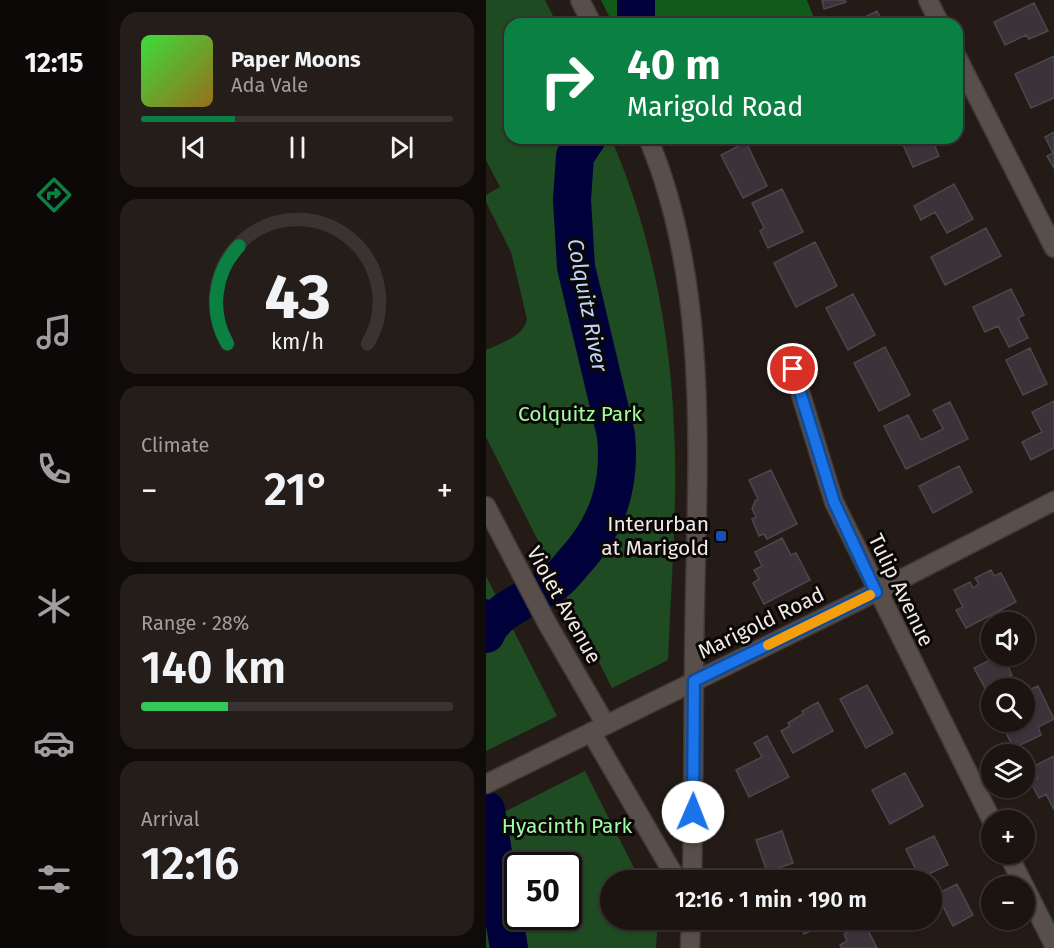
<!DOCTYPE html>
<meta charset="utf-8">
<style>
:root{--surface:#1b1411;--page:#241d1a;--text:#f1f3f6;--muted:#a09e9f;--line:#393331;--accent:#0b8043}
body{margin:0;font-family:"Fira Sans",sans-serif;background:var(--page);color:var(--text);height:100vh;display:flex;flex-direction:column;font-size:22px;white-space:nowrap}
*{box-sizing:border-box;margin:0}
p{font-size:20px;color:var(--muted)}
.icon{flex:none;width:33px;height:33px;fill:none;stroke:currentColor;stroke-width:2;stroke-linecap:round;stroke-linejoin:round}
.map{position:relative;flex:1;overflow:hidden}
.drawer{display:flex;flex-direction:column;gap:12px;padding:12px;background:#0f0b09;width:378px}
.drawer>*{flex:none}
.banner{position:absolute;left:18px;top:18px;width:459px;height:126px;border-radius:18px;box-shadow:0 2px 4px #0004,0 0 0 2px var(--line);background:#0b8043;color:#fff;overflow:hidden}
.controls{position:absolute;left:495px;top:612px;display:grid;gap:12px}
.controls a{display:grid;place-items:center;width:54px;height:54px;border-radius:50%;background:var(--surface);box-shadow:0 2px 4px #0004,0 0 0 2px var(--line);font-size:30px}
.speed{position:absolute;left:18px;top:852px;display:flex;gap:12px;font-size:30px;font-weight:700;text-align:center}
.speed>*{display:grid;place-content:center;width:78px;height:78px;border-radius:50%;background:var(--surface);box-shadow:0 2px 4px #0004,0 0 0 2px var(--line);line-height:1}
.speed .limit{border:3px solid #111;border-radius:9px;background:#fff;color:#111}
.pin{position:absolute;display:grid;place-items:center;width:51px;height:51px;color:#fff;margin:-26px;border:3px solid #fff;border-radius:50%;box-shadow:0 2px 6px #0007}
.me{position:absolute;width:66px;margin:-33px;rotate:1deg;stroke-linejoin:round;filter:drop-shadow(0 0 4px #0008)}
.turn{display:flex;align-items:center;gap:21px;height:126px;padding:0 24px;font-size:27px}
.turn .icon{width:78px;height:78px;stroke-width:2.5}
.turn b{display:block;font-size:42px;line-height:51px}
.big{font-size:45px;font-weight:600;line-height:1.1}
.drawer .tile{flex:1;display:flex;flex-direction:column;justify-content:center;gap:9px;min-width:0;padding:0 21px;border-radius:18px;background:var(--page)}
.drawer .dial{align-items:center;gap:0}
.dial svg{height:156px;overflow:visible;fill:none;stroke:var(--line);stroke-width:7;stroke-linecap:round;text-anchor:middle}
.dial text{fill:var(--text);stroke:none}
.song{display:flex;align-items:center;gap:18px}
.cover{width:72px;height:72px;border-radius:9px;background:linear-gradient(135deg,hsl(120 70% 55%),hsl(40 70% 35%))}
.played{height:6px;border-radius:3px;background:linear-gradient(90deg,var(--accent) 30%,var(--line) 30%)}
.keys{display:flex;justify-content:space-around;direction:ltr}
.heat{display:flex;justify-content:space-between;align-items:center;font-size:33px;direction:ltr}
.charge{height:9px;border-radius:4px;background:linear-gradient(90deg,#34c759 28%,var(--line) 0)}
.trip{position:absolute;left:114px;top:870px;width:342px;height:60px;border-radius:30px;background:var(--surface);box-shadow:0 2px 4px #0004,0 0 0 2px var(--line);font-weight:600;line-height:60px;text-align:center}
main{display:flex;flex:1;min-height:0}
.menu{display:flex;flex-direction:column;width:108px;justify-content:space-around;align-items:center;background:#0b0807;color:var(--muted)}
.menu .icon{width:42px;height:42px}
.menu .on{color:var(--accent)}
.menu b{font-size:27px;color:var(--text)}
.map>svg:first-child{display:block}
.green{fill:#1f4b22;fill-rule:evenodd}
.forest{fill:#105a1b}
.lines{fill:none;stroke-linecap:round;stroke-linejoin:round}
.stream{stroke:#00003b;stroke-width:6}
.river{stroke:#00003b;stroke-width:38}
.building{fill:#3a333a;stroke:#4e464d;stroke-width:1.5}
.street-casing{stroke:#3f3836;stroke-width:21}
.secondary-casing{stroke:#3f3836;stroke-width:21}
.street{stroke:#594f4a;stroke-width:18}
.secondary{stroke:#594f4a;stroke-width:18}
.route-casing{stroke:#114b97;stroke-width:15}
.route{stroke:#1a73e8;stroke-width:10}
.slow{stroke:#f59e0b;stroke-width:10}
.transit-dot{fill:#1a4fb4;stroke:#0a0706;stroke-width:2}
.labels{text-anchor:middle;stroke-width:6;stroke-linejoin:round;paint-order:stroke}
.park-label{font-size:21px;fill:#9ffca3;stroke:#0a0706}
.poi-label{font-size:21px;fill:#f0eae7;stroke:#0a0706;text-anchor:end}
.street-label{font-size:21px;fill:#f0eae7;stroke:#0a0706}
.water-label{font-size:22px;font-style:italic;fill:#bbd4fa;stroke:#0a0706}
</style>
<main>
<nav class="menu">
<b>12:15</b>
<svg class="icon on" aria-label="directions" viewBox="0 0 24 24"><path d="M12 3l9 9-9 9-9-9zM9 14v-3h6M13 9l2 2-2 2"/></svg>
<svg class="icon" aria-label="music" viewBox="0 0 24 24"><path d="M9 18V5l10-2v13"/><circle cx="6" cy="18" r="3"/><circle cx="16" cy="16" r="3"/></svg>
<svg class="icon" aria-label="phone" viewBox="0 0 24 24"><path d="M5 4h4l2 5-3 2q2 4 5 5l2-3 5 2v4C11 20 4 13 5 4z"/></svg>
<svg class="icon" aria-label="climate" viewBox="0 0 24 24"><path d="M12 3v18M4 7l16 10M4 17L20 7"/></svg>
<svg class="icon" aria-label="car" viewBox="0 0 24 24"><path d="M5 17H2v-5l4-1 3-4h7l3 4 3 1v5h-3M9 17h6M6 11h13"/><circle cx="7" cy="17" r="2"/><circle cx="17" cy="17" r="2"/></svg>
<svg class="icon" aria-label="filters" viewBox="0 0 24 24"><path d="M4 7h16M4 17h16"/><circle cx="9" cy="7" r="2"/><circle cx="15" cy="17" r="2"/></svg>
</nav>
<section class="drawer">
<div class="tile">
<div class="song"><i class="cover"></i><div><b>Paper Moons</b><p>Ada Vale</p></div></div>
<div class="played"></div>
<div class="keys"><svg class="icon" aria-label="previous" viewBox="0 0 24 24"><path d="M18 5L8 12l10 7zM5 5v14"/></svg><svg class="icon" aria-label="pause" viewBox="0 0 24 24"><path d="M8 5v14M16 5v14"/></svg><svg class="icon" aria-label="next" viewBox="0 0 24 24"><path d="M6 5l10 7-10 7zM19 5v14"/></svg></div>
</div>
<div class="tile dial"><svg viewBox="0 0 100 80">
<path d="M14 69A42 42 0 1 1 86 69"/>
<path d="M14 69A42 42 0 0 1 20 19" stroke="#0b8043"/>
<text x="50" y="56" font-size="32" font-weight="700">43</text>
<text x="50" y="72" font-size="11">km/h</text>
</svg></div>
<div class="tile"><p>Climate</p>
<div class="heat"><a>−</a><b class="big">21°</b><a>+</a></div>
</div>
<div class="tile"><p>Range · 28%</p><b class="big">140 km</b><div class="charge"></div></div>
<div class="tile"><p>Arrival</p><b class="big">12:16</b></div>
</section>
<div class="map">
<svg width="568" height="948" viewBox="0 0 568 948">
<rect width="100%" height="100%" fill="#241b17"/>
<!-- green -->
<path class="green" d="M0,0H59L71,24H24V138H125C164,228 184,329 188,427C192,504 185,582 182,660L126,688L0,437V350C14,343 38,337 41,319L25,252L0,202V195L14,187L0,160Z
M0,576L71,716L0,751Z
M99,771L154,880H124V920H172L170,948H0V821ZM32,866H82V916H32Z"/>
<!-- forest -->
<path class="forest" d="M115,0H321L330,24H127Z"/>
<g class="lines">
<!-- stream -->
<path class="stream" d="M0,602L23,609"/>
<!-- river -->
<path class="river" d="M150,0V24
M0,634C8,610 49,596 69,582C76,577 82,569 88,562C122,525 135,485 130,435L90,267L86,200L89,156L101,138
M0,810L23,948"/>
</g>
<!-- building -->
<path class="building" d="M336,0H359L360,2L338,9Z
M548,3L562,31L543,39L540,35L519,45L508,22Z
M391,11L398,24H365Z
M568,56V98L545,108L529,74Z
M568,132V168L561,156L567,153L559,137Z
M414,138H448L446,139L453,156L427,167Z
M260,142L281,186L257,198L235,155Z
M468,184L487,219L461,233L449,212L435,220L428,206Z
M296,189L317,232L282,248L274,231L278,228L266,203Z
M500,228L515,256L459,285L445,257Z
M329,242L351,286L310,307L288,263Z
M525,289L538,315L532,318L542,338L523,347L512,326L499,332L487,307Z
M367,294L389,335L362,350L340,308Z
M399,347L424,395L393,411L368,363Z
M544,348L561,384L537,395L520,360Z
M568,401V448L545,460L536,442L556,432L546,412Z
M464,402L482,439L420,469L398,426L422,415L435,440L457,429L447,410Z
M473,466L486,492L447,513L433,486Z
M285,470L311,524L281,539L278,534L273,536L266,519L270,517L266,509L269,501L272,499L263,480Z
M296,538L305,555L310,553L324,580L278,604L267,583L273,579L268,570L276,566L269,552Z
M505,570L508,576L515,573L530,602L480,628L470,610L477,607L468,590L484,582L487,588L493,584L489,578Z
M512,656H517L526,675L523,676L529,686L506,688L505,699L488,668Z
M381,685L407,733L380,748L354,699Z
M552,686L568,719L552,727L555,735L528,748L514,722H538V692Z
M332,702L347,731L307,753L295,731L304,726L302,723L317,714L316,711Z
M281,736L303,777L263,797L250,770L276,757L268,743Z
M568,756V810L560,794L553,798L544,781L552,778L546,767Z
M419,773L437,806L404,824L386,790Z
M296,831L307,863L281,872L270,840Z
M448,836L462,865L434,878L420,849Z
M471,884L487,915L467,926L451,894Z
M311,920H349L318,934Z
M375,925L378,932L382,930L391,948H356L354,945L361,941L358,934Z"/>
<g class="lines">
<!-- street casing -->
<g class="street-casing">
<path id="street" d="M442,0L454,24
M471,57L568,248
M307,369L348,502L506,821
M0,506L61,623L120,725
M105,732L187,873L194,878H206
M0,784L390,592L568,501
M522,854L568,945"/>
</g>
<!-- secondary casing -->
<g class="secondary-casing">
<path id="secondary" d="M94,0L106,24
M162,138C222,280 212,448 209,599C207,693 208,787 206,880
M204,948L205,920"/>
</g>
<!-- street -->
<use href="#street" class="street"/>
<!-- secondary -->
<use href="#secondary" class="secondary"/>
</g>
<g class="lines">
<!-- route casing -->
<g class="route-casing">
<path id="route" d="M207,812L208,681L390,592L348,502L307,369"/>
</g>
<!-- route -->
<use href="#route" class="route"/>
<!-- slow -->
<path class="slow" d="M282,645L384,595"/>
</g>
<!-- markers -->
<rect class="transit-dot" x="229" y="530" width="12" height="12" rx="3"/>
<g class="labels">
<!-- park labels -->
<g class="park-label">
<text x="94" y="421">Colquitz Park</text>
<text x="81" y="833">Hyacinth Park</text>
</g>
<!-- poi labels -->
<g class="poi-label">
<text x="223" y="531">Interurban<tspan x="223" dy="24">at Marigold</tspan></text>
</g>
<!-- street labels -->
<g class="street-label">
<text transform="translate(415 590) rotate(64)" y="7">Tulip Avenue</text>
<text transform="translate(78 605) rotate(61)" y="7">Violet Avenue</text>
<text transform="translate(275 623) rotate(-26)" y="7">Marigold Road</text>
</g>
<!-- water labels -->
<g class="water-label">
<text transform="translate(102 305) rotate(79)" y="8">Colquitz River</text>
</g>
</g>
</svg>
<div class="controls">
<a><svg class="icon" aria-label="sound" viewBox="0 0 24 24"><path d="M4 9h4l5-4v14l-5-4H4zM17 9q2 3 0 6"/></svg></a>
<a><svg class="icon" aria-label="search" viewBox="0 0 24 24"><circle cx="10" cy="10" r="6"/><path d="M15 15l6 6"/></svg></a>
<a><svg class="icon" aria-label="layers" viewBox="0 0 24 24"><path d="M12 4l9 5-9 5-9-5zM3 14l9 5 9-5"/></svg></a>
<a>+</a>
<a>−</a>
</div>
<div class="speed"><div class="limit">50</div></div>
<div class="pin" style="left:307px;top:369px;background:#d93025"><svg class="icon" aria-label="arrive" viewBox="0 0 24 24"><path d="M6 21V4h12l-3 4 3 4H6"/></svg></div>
<svg class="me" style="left:207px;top:812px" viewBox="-20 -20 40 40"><circle r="19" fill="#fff"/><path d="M0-13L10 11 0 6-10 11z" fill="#1a73e8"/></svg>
<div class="trip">12:16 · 1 min · 190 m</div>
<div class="banner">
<div class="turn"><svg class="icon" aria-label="right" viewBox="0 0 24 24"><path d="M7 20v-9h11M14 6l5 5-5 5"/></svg><div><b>40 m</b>Marigold Road</div></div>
</div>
</div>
</main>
